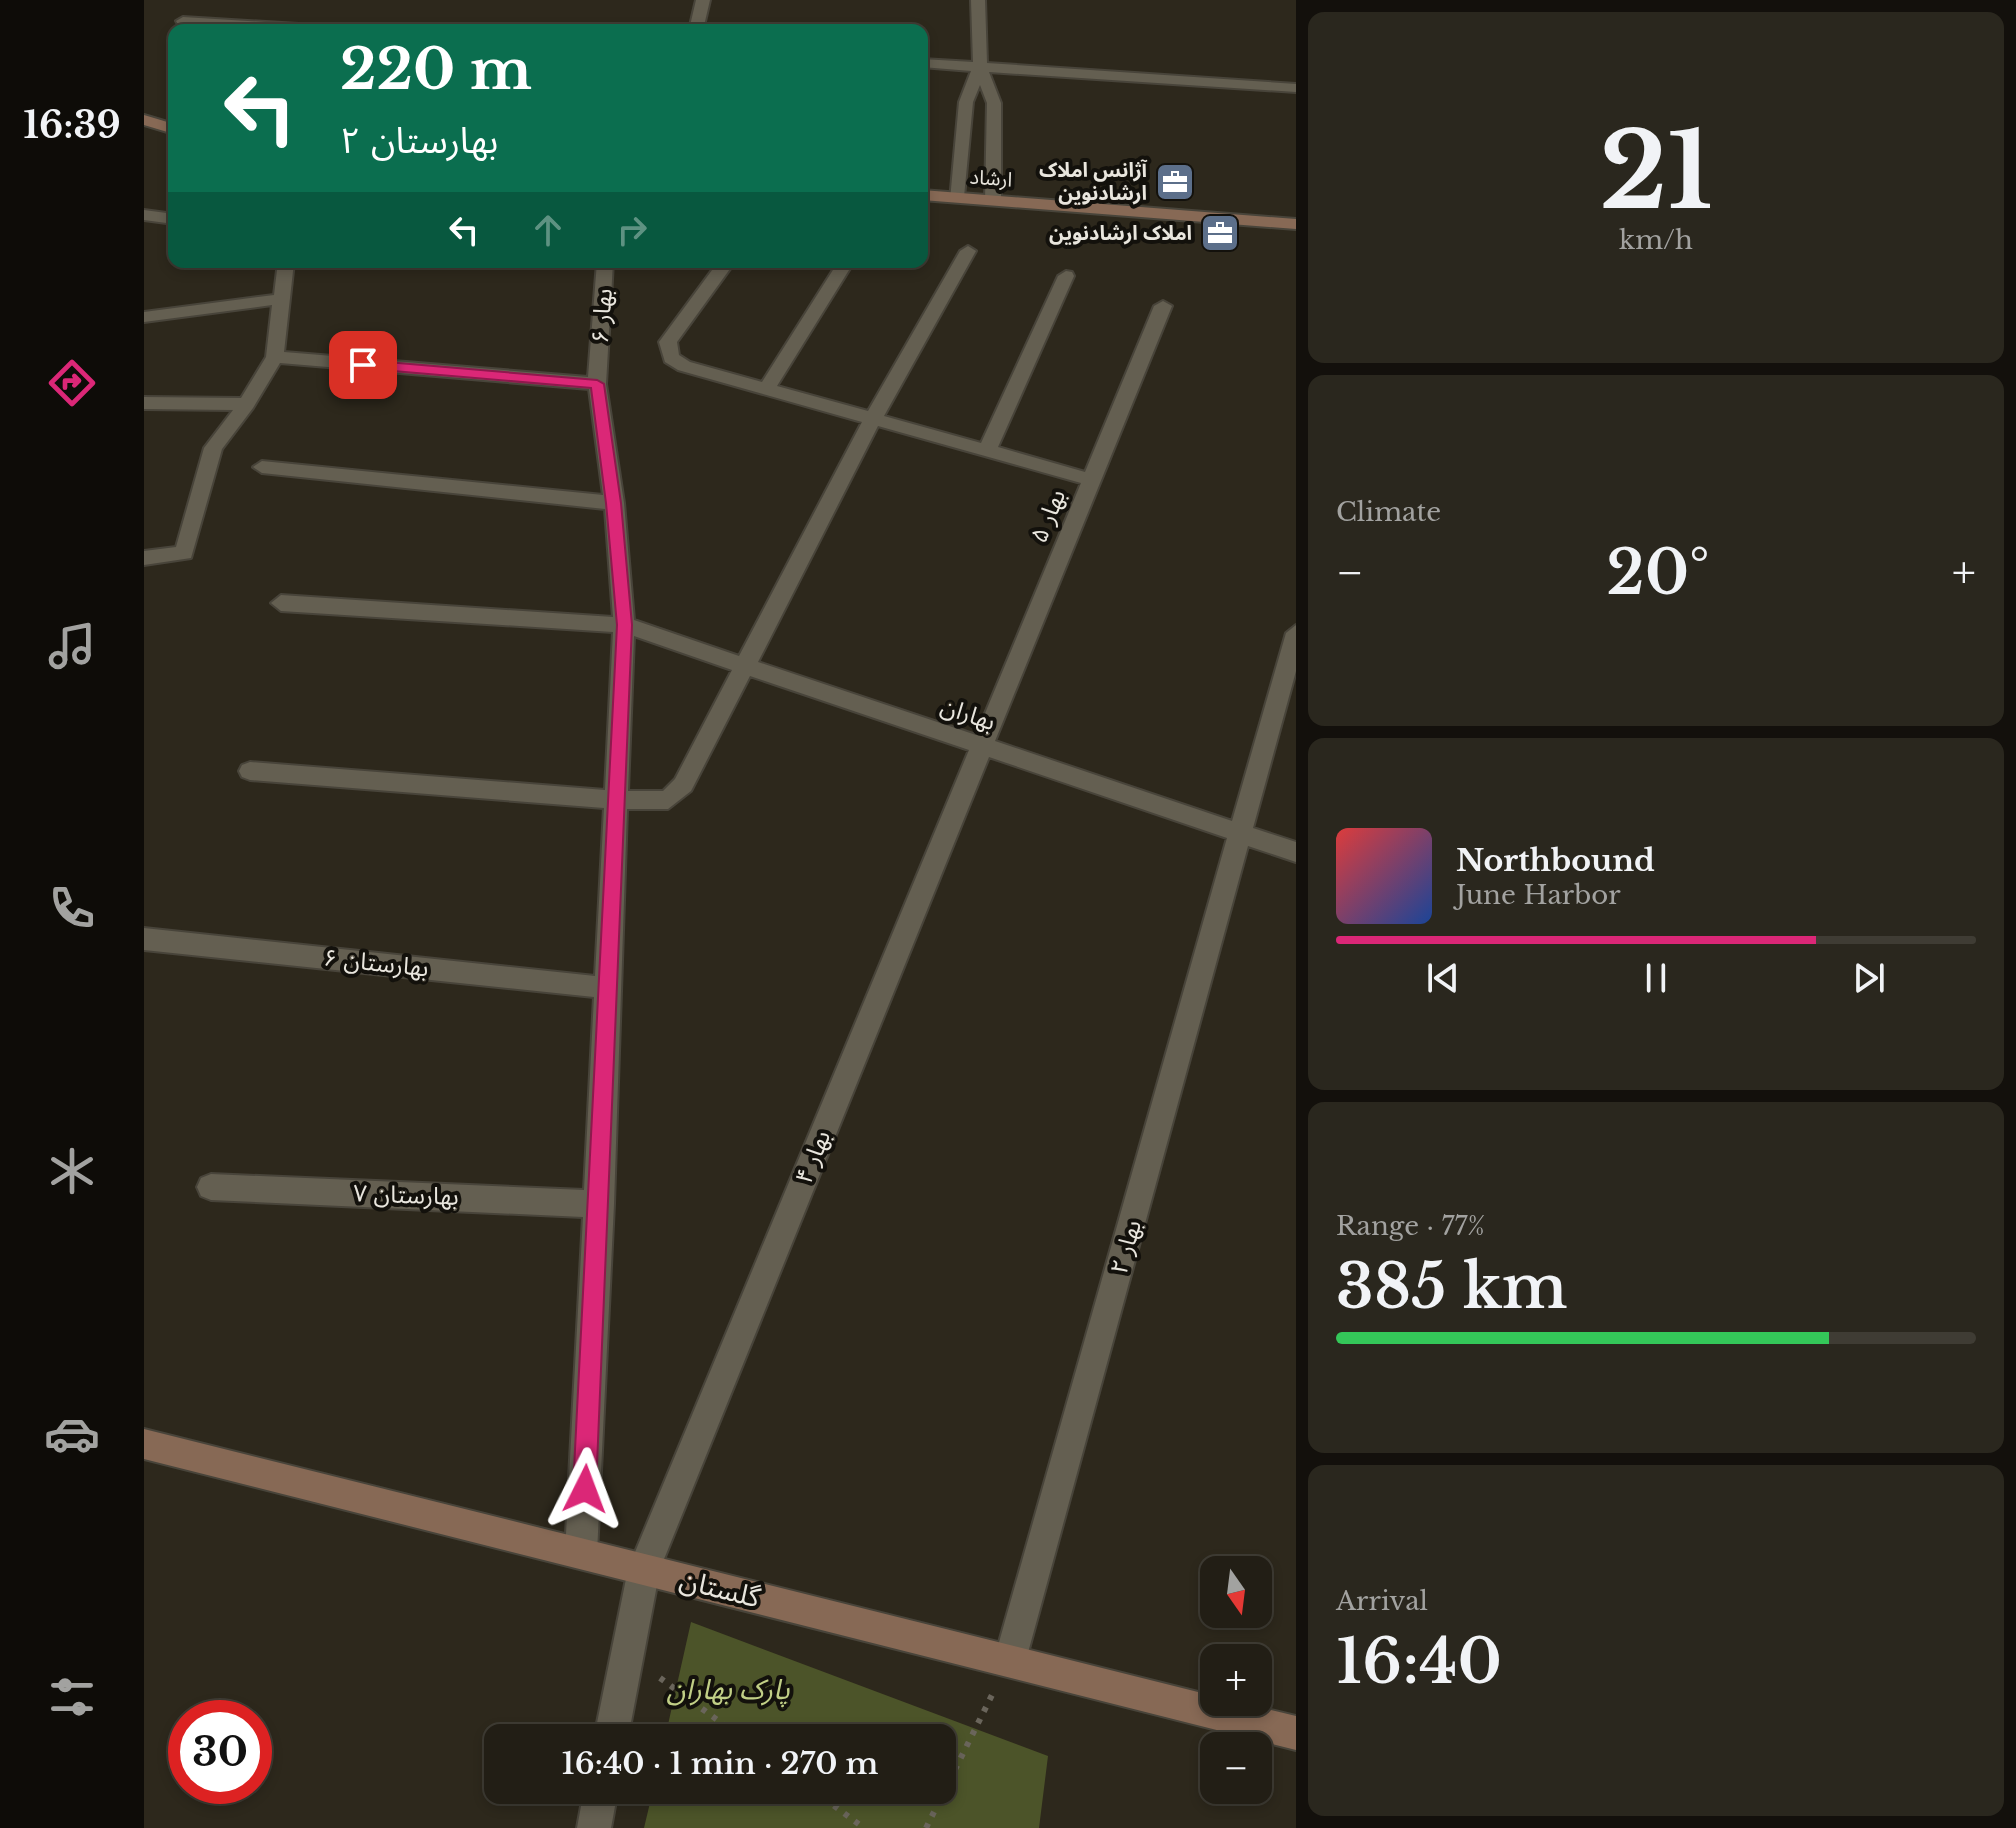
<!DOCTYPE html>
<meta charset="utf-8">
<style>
:root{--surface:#221e15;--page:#2a271e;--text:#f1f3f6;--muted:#a2a2a0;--line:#3f3c34;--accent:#db2777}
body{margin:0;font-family:"Libre Baskerville","Noto Sans Arabic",serif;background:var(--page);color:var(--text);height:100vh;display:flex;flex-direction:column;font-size:30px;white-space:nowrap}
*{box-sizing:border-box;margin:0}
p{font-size:26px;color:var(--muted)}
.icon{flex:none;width:44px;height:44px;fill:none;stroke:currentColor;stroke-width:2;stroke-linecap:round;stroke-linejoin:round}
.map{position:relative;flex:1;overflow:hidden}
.details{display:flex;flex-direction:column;gap:12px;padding:12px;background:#13100c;width:720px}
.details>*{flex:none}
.hud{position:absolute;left:24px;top:24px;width:760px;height:244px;border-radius:16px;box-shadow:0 4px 12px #0003,0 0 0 2px var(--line);background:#0b6e4f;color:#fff;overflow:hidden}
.needle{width:52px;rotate:166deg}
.buttons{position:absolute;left:1056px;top:1556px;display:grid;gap:16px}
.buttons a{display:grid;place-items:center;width:72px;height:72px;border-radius:16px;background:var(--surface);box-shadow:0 4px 12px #0003,0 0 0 2px var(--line);font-size:40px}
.speed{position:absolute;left:24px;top:1700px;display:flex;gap:16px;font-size:40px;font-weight:700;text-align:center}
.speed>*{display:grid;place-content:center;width:104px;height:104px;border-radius:50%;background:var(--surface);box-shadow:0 4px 12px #0003,0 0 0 2px var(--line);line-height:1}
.speed .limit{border:12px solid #d22;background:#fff;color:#111}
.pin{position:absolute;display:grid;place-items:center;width:68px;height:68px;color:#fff;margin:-34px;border-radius:16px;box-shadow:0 4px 12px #0006}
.me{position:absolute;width:88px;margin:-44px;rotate:3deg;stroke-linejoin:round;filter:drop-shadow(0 0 6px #0008)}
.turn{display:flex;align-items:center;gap:28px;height:168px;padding:0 40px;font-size:36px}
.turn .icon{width:104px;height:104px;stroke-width:2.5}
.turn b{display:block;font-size:56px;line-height:68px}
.lanes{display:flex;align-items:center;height:76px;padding:0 40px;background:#0003;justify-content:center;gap:40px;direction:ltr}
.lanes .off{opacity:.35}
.big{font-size:60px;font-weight:600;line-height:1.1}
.details .card{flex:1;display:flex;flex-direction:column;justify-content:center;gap:12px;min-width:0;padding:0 28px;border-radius:16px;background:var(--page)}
.details .dial{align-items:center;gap:0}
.dial b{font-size:104px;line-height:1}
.song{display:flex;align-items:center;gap:24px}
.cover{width:96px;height:96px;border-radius:12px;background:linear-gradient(135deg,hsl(0 70% 55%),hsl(220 70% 35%))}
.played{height:8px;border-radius:4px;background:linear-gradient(90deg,var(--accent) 75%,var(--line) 75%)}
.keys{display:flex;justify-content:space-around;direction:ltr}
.heat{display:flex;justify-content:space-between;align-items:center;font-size:44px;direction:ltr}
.charge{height:12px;border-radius:6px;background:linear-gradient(90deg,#34c759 77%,var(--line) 0)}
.trip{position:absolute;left:340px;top:1724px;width:472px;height:80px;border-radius:16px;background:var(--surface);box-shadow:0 4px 12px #0003,0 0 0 2px var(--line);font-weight:600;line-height:80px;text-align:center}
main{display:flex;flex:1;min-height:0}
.tabs{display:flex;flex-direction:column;width:144px;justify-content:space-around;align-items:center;background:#0e0c08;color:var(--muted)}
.tabs .icon{width:56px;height:56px}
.tabs .active{color:var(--accent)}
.tabs b{font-size:36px;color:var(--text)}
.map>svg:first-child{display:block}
.green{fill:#4c5429}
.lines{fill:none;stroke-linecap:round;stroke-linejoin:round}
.minor-casing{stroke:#48443a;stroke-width:4}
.secondary-casing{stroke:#48443a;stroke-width:4}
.path{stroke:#6a655b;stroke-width:6;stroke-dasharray:5 8;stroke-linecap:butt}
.minor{fill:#645f51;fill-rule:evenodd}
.secondary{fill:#876955;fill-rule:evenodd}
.route{fill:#db2777;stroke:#8e194d;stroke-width:2}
.labels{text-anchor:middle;stroke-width:8;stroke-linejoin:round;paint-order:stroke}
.far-poi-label{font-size:20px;font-weight:bold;fill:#e9e6de;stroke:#13110c;text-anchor:end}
.far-street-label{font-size:20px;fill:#e9e6de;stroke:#13110c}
.street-label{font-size:24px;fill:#e9e6de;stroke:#13110c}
.near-street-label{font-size:28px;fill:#e9e6de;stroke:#13110c}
.near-park-label{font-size:28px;font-style:italic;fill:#c1cf86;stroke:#13110c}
</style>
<main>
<nav class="tabs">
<b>16:39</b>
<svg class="icon active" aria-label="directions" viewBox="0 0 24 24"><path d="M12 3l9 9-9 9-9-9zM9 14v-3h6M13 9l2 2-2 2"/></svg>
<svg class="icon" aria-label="music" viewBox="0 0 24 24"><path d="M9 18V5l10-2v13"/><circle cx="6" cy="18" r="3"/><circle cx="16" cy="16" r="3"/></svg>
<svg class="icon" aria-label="phone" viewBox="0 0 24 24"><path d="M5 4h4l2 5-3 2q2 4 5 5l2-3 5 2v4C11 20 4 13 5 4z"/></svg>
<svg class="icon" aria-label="climate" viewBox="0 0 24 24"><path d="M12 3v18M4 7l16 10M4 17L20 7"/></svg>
<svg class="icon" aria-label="car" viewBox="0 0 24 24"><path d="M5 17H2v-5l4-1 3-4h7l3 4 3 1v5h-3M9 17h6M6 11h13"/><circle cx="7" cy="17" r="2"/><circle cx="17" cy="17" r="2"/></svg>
<svg class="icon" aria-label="filters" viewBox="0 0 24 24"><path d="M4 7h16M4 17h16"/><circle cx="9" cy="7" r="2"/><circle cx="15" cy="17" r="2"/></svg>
</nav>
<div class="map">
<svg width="1152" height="1828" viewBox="0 0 1152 1828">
<rect width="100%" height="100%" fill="#2d281c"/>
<!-- green -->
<path class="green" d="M547,1622L904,1756L895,1828H500L509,1790H798V1738H521Z"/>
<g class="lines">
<!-- minor casing -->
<g class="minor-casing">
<path id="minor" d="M552,0H566L559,30H545Z
M827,0H841L843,63L1152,84V92L845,72L857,103V200L849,205L841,200L843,103L836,85L829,102L820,197L806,200L815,102L827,71L778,67V59L829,62Z
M39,17L187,26L194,30H118L34,24L32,21Z
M0,210L30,214V224L0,220Z
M824,246L832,251L740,416L837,443L914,276L922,271L928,272L930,276L854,447L941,472L1010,306L1019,301L1028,306L851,741L1088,821L1142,633L1152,625V671L1109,828L1152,842V862L1104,846L882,1660L877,1671L866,1676L855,1671L850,1660L1083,838L845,757L516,1569L484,1738H450L484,1569L825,750L606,676L547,791L524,809H483L470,1204L453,1553L448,1564L437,1569L426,1564L421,1553L439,1217L67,1200L57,1196L53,1187L57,1178L67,1174L440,1190L450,997L0,950V928L451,976L460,808L106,780L98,777L95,771L98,765L106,762L461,790L469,632L137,611L127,603L137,595L469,617L461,509L118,473L109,467L118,461L459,495L445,389L136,363L109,408L78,449L47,558L0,565V551L32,547L60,448L89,410L0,409V397L97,398L122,357L128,305L0,322V312L130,295L134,262H150L140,352L444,377L453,262H469L462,384L480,503L490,620L595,656L718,422L534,370L521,362L515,342L574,262H591L533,342L535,355L546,362L618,382L694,262H710L633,386L724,411L816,251ZM734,426L937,483L832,735L614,662ZM490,636L588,670L531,779L519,791H484Z
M440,1790H474L467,1828H433Z"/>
</g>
<!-- secondary casing -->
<g class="secondary-casing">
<path id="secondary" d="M0,115L30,124V134L0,125Z
M778,190L1152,219V229L778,200Z
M0,1429L1070,1696V1702H1094L1152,1716V1750L0,1459Z"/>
</g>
<!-- path -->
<path class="path" d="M516,1678L598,1738
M669,1790L720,1828
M782,1828L849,1693"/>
<!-- minor -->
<use href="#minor" class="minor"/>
<!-- secondary -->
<use href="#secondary" class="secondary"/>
</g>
<!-- route -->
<path class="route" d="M219,360L453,380L460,384L477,503L488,625L452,1489L449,1498L441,1501L432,1498L429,1489L473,625L462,503L447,388L214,368V362Z"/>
<!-- icons -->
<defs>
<g id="office-square" transform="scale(2)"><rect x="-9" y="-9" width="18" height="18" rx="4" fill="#5c6f8a" stroke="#13110c"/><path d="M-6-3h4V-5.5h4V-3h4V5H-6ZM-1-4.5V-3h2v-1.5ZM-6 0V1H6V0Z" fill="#fff"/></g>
</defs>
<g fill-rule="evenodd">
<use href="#office-square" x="1031" y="182"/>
<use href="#office-square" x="1076" y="233"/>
</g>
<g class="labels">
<!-- far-poi labels -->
<g class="far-poi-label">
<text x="1003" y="177">آژانس املاک<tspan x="1003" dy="23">ارشادنوین</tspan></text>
<text x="1048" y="240">املاک ارشادنوین</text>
</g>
<!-- far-street labels -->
<g class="far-street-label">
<text transform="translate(847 178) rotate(4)" y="7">ارشاد</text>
</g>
<!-- street labels -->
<g class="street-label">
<text transform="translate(458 316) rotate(-86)" y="8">بهار ۶</text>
<text transform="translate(904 516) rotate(-68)" y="8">بهار ۵</text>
<text transform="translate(824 714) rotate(19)" y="8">بهاران</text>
<text transform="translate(232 963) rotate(6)" y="8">بهارستان ۶</text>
<text transform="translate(669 1157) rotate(-68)" y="8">بهار ۴</text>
<text transform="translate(262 1195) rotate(2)" y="8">بهارستان ۷</text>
<text transform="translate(982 1247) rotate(-74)" y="8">بهار ۲</text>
</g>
<!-- near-street labels -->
<g class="near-street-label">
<text transform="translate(576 1588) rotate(14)" y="10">گلستان</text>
</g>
<!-- near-park labels -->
<g class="near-park-label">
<text x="584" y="1699">پارک بهاران</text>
</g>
</g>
</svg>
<div class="buttons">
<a><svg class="needle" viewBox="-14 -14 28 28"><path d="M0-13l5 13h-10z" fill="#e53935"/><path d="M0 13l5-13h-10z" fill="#a2a2a0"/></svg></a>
<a>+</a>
<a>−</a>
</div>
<div class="speed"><div class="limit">30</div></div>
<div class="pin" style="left:219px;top:365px;background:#d93025"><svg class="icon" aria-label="arrive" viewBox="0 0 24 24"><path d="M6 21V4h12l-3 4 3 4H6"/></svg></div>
<svg class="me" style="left:441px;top:1489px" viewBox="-20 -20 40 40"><path d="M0-17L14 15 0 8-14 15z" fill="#db2777" stroke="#fff" stroke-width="4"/></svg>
<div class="trip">16:40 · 1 min · 270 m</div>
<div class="hud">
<div class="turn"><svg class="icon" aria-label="left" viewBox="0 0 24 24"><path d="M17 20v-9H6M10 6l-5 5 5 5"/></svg><div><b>220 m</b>بهارستان ۲</div></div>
<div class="lanes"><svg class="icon" aria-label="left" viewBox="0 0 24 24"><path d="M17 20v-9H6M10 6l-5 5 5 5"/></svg><svg class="icon off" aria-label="ahead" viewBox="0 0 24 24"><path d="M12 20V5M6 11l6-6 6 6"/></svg><svg class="icon off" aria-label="right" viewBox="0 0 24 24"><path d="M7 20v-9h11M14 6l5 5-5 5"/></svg></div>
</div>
</div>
<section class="details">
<div class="card dial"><b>21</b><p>km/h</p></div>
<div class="card"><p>Climate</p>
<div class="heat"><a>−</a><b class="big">20°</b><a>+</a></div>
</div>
<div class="card">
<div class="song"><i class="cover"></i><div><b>Northbound</b><p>June Harbor</p></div></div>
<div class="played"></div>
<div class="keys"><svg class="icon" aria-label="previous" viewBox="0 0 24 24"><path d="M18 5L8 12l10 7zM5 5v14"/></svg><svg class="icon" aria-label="pause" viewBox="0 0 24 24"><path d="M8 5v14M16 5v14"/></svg><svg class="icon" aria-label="next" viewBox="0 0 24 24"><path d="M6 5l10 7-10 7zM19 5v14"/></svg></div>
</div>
<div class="card"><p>Range · 77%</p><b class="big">385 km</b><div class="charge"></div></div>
<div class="card"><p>Arrival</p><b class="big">16:40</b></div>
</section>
</main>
